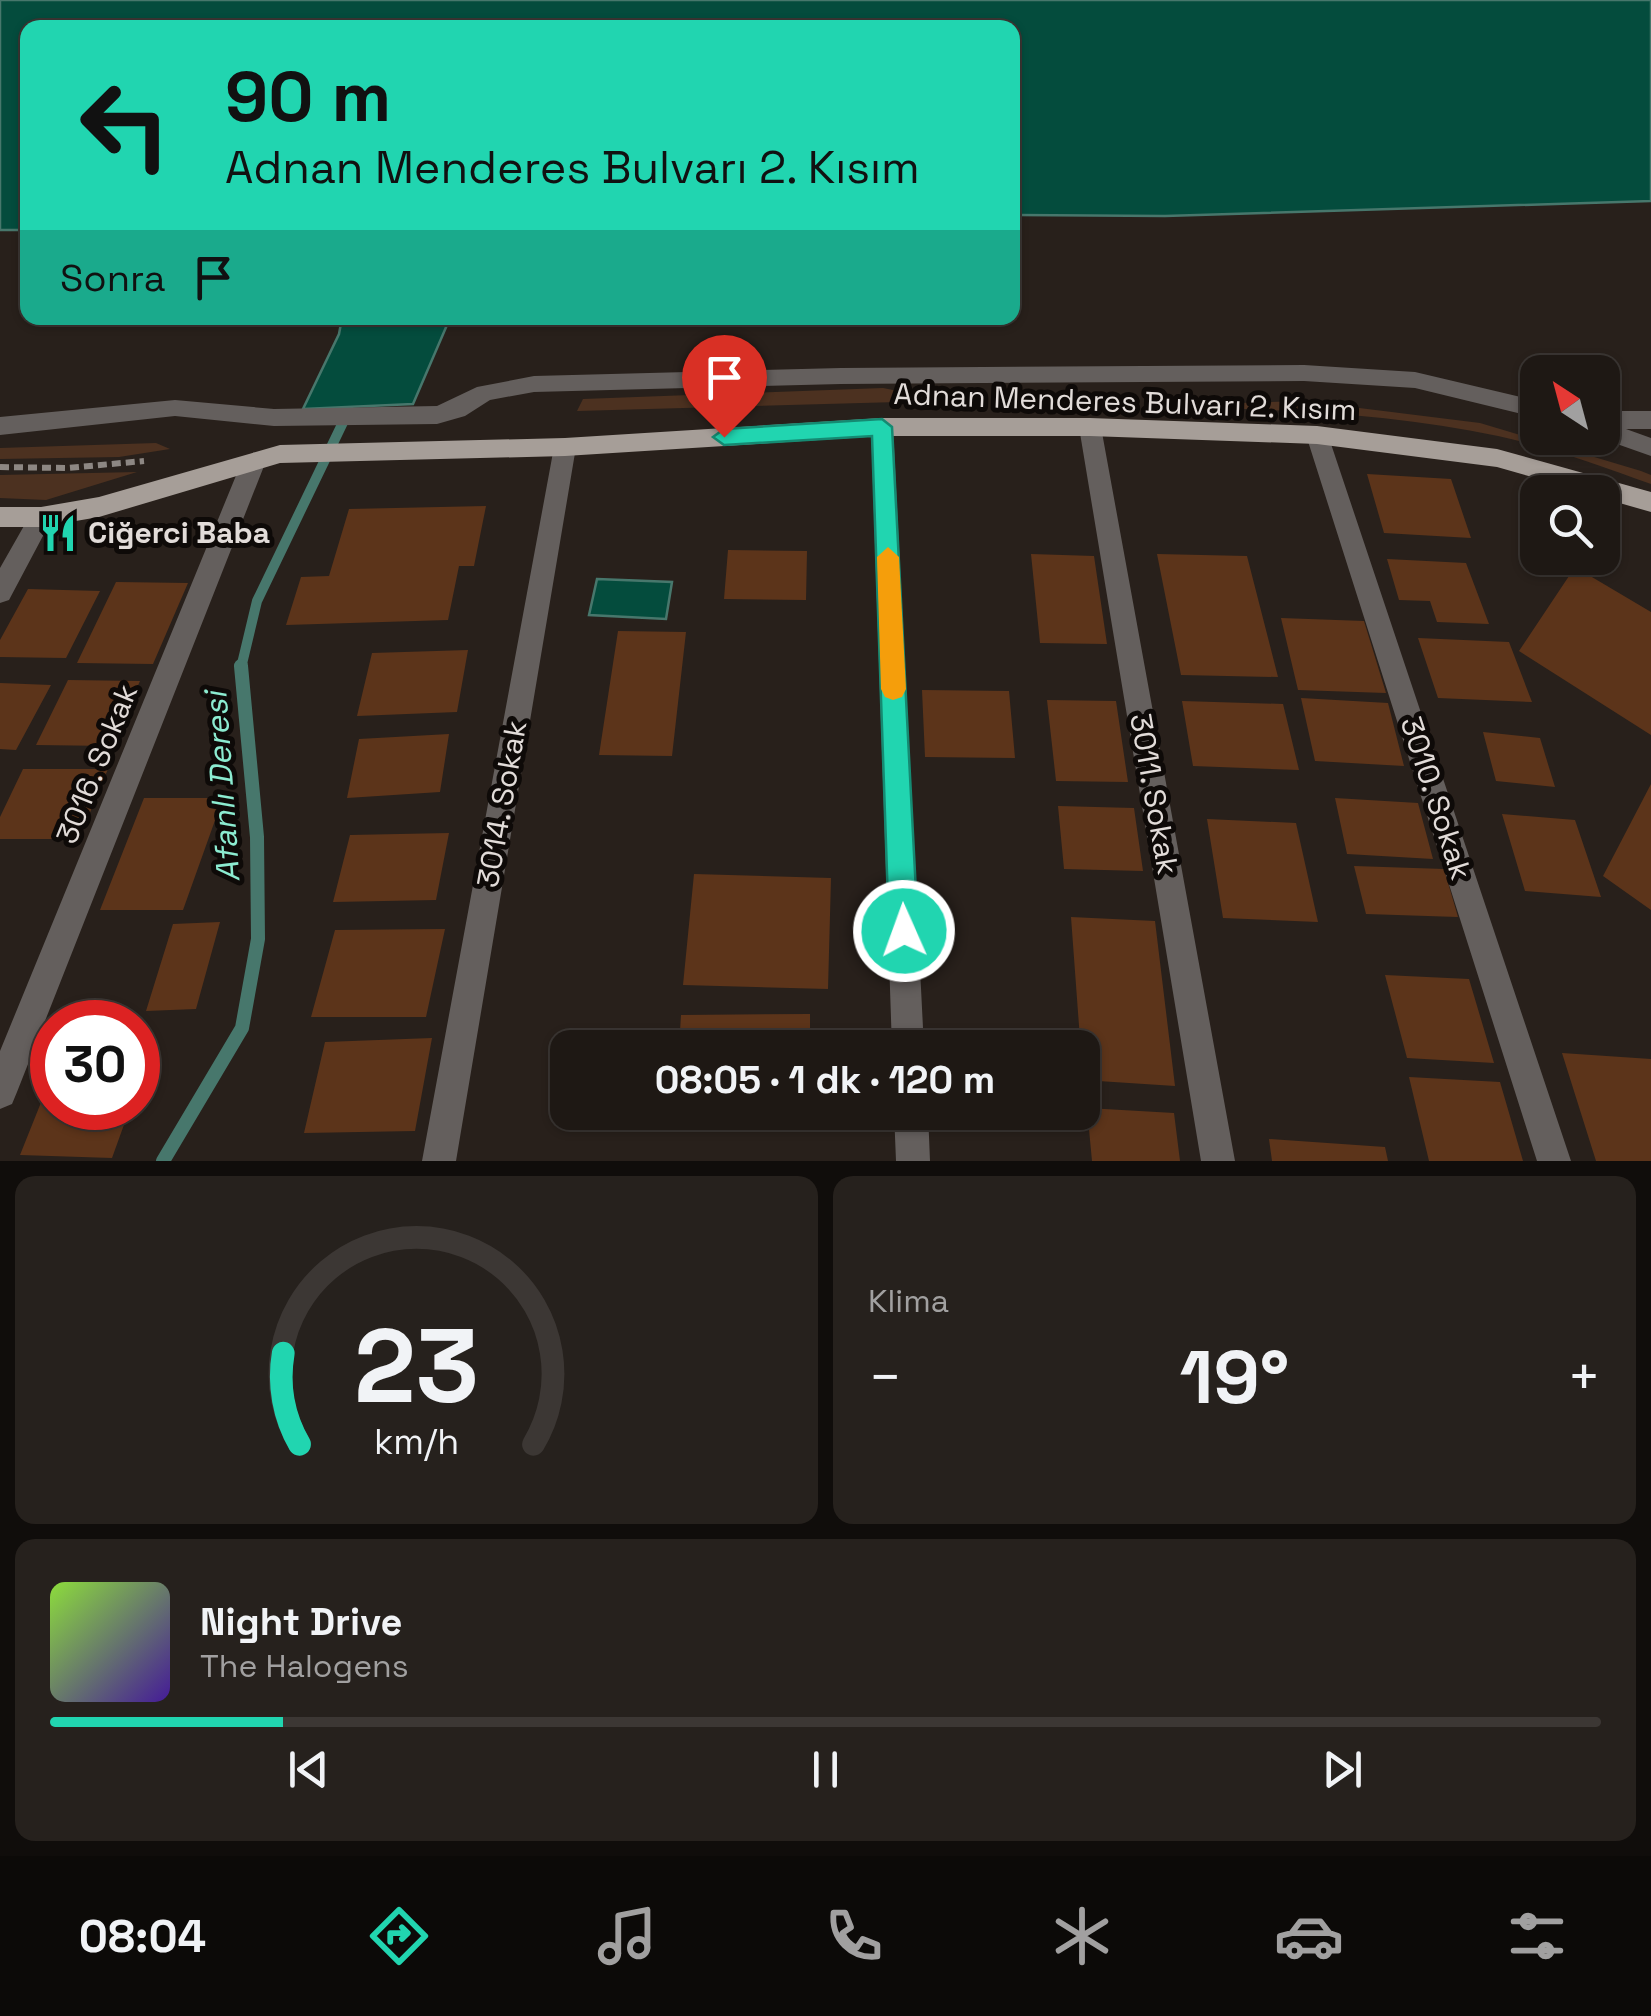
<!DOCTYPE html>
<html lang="tr">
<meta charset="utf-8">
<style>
:root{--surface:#1e1814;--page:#26211d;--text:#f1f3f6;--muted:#a1a0a0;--line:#3c3734;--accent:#21d5b0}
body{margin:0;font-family:"Space Grotesk",sans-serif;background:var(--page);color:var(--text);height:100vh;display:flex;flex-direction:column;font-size:38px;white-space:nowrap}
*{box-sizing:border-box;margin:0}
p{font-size:32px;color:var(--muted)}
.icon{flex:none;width:55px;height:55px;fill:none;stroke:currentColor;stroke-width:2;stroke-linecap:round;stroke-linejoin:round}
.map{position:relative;height:1161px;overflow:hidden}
.side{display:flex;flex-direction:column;gap:15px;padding:15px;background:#100d0b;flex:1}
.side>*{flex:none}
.guide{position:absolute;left:20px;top:20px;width:1000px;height:305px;border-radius:20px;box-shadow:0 2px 8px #0004,0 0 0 2px var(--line);background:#21d5b0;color:#111;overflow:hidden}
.needle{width:65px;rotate:324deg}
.tools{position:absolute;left:1520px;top:355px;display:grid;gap:20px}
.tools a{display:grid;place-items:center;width:100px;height:100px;border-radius:20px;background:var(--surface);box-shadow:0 2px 8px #0004,0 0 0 2px var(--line);font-size:50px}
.speed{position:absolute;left:30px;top:1000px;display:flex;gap:20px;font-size:50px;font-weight:700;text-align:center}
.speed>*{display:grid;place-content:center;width:130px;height:130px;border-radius:50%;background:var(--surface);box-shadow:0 2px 8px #0004,0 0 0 2px var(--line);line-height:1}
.speed .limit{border:15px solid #d22;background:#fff;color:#111}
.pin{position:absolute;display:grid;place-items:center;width:85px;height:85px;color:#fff;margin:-102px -42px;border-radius:50% 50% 50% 0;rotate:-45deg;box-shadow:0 0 10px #0007}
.pin .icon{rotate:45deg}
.me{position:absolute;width:110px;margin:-55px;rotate:358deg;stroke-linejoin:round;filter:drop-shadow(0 0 8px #0008)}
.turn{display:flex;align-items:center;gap:35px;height:210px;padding:0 40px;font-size:45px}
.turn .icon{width:130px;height:130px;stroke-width:2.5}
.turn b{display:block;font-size:70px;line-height:85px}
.then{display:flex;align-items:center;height:95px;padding:0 40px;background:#0003;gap:20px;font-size:38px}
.big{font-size:75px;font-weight:600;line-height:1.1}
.side .card{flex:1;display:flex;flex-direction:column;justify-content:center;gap:15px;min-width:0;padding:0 35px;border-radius:20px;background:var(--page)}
.side .dial{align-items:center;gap:0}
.dial svg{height:260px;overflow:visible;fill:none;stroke:var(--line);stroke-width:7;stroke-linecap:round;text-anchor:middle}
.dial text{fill:var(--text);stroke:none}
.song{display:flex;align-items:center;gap:30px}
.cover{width:120px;height:120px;border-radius:15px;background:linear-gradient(135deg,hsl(90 70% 55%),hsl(260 70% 35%))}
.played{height:10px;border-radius:5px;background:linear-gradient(90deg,var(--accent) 15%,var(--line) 15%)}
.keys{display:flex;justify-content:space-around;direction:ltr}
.heat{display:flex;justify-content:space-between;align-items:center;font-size:55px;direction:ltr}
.side .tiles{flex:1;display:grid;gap:15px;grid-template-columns:1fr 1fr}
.card:last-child{grid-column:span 2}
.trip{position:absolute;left:550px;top:1030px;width:550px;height:100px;border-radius:20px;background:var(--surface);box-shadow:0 2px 8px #0004,0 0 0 2px var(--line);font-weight:600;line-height:100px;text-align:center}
.menu{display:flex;height:160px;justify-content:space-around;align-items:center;background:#0c0a08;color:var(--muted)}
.menu .icon{width:70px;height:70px}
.menu .active{color:var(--accent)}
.menu b{font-size:45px;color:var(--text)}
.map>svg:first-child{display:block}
.green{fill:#4c3120}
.water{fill:#044c3d;stroke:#47776c;stroke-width:2.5}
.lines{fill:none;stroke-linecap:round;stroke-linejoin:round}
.stream-far1{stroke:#47776c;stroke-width:10}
.stream{stroke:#47776c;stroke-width:14}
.building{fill:#5c341a}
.path{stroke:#8d8783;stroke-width:6;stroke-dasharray:9 5;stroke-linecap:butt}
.minor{fill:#645f5d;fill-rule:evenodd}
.major{fill:#a69e98;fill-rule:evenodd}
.route{fill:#21d5b0;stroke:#158a72;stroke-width:2.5}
.slow{fill:#f59e0b}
.labels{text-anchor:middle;stroke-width:10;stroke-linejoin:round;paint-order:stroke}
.street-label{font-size:30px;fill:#e2dcd9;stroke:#0e0a08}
.poi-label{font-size:30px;font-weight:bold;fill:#e2dcd9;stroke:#0e0a08;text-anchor:start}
.water-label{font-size:32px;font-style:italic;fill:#8cecd1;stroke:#0e0a08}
</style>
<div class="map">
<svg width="1651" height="1161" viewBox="0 0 1651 1161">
<rect width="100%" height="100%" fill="#28201b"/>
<!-- green -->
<path class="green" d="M883,388L903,392L898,402L577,411L583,399Z
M1303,401L1480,423L1641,471L1651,475V484C1601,466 1550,447 1498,436C1381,411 1261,409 1142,406Z
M156,443L170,449L119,457L0,459V448Z
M137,472L46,500L0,498V475Z"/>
<!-- water -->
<path class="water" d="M0,0H1651V201L1165,216L1013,215L1012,28H28L27,230H0Z
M342,318H450L413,404L303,409L339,334Z
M597,579L672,582L666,619L589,615Z"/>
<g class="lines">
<!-- stream-far1 -->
<path class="stream-far1" d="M241,668L257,601L348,412"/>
<!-- stream -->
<path class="stream" d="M163,1161L242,1028L258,939L257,837L241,666"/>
</g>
<!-- building -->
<path class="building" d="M1367,474L1451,479L1471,538L1384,533Z
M486,506L474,566H459L448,620L286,625L301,577L329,576L349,509Z
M728,550L807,551L806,600L724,599Z
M1031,554L1094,556L1107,644L1040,643Z
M1157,554L1247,556L1278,677L1181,675Z
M1387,559L1466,563L1489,624L1437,622L1430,601L1399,600Z
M1575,567L1651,612V735L1519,651Z
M116,582L188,583L153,664L77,663Z
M28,589L100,591L66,658L0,657V640Z
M1281,618L1364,621L1386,693L1298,690Z
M618,631L686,632L672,756L599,755Z
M1418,638L1509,642L1532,702L1438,698Z
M468,650L457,712L357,716L372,653Z
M68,680L140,681L111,746L36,745Z
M0,683L51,685L16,750L0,749Z
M922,690L1009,691L1015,758L925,757Z
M1301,698L1388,703L1404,766L1315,761Z
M1047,700L1116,701L1128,782L1056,781Z
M1182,701L1283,704L1299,770L1193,766Z
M1483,732L1540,738L1555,787L1496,781Z
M449,734L440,792L347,798L359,739Z
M23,769H108L79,839H0V817Z
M1651,784V910L1603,876Z
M144,798H223L183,910H100Z
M1335,798L1418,803L1433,859L1347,854Z
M1058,806L1134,808L1143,871L1064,869Z
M1502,814L1575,820L1601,897L1525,891Z
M1207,819L1296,823L1318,922L1223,918Z
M449,833L436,900L333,902L350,835Z
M1354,866L1444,869L1458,917L1366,914Z
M694,874L831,878L828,989L683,985Z
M1071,917L1155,921L1175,1086L1083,1080Z
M220,922L196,1009L146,1011L173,924Z
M445,929L426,1017H311L335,930Z
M1385,975L1469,979L1494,1063L1407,1058Z
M810,1014V1048H679L681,1015Z
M432,1038L415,1131L304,1133L325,1042Z
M138,1049L151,1050L138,1086Z
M1562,1053L1651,1059V1161H1596Z
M52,1075V1108H130L112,1158L20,1155Z
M1409,1077L1500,1082L1523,1161H1429Z
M1087,1108L1174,1113L1180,1161H1092Z
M674,1112H809V1131L673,1132Z
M1269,1139L1385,1147L1388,1161H1272Z"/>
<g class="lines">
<!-- path -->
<path class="path" d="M1554,438L1586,447
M0,467L67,468L144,461"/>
<!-- minor -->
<path class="minor" d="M1304,365L1415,372L1538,401V418L1415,388L1304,381L841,384L534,392L490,400L465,416L437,424L274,426L175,416L0,435V417L175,400L274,409L437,406L477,387L534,376L841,368Z
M1602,411H1651V429H1626L1651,438V456L1600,438Z
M882,418L893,427L924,1048H892L871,427Z
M1090,418L1101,427L1235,1161H1201L1079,427Z
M1317,426L1328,435L1571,1161H1537L1306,435Z
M565,438L576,447L456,1161H422L554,447Z
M254,452L266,461L17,1092L12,1104L0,1109V1051L242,461Z
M41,507L49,510L53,517L9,600L0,603V568L33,510Z
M894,1112H928L930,1161H896Z"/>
<!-- major -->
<path class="major" d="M882,418H1090L1317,426L1497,449L1651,492V512L1602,498V492H1585L1497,467L1317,444L1090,436H882L565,456L280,463L99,517L41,527H0V507H41L99,497L280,445L565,438Z"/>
</g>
<!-- route -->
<path class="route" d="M882,419L892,427L918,931L913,941L904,945L894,941L889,931L872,436L724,445L713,437L724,429Z"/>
<!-- slow -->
<path class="slow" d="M888,547L899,557L906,689L902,697L893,700L885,697L881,689L877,557Z"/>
<!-- icons -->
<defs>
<g id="restaurant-bare" transform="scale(3)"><path d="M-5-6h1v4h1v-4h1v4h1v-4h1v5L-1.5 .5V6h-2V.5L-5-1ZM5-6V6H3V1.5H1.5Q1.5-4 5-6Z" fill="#21d5b0" stroke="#0e0a08" stroke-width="2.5" paint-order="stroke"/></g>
</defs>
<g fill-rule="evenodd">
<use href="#restaurant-bare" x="58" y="533"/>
</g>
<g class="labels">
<!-- street labels -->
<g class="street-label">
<text transform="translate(1125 402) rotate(2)" y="10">Adnan Menderes Bulvarı 2. Kısım</text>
<text transform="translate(97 764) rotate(-68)" y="10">3016. Sokak</text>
<text transform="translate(1154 794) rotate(80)" y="10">3011. Sokak</text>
<text transform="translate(1436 798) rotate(72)" y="10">3010. Sokak</text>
<text transform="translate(502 804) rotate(-80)" y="10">3014. Sokak</text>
</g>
<!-- poi labels -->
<g class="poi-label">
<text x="88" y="543">Ciğerci Baba</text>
</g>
<!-- water labels -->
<g class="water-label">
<text transform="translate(222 787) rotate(-94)" y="11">Afanlı Deresi</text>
</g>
</g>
</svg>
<div class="tools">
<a><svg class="needle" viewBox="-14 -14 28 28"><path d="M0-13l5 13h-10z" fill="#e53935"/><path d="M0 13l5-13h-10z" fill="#a1a0a0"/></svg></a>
<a><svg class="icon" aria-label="search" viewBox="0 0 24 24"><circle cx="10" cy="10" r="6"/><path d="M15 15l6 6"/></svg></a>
</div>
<div class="speed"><div class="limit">30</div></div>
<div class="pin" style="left:724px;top:437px;background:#d93025"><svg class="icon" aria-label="arrive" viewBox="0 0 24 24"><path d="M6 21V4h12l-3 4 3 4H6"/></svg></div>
<svg class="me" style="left:904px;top:931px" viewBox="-20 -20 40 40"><circle r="17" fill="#21d5b0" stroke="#fff" stroke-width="3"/><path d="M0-11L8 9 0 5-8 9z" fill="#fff"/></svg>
<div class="trip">08:05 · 1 dk · 120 m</div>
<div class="guide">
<div class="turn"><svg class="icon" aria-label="left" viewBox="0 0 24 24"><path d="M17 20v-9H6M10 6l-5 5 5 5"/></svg><div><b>90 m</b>Adnan Menderes Bulvarı 2. Kısım</div></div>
<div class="then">Sonra<svg class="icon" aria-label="arrive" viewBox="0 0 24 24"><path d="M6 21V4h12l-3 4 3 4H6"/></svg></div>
</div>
</div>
<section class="side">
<div class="tiles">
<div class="card dial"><svg viewBox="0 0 100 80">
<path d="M14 69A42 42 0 1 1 86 69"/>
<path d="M14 69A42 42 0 0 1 9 41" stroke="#21d5b0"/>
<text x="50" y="56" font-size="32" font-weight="700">23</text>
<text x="50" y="72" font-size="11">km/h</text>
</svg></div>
<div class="card"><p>Klima</p>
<div class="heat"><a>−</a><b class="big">19°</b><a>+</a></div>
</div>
<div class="card">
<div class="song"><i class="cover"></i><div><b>Night Drive</b><p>The Halogens</p></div></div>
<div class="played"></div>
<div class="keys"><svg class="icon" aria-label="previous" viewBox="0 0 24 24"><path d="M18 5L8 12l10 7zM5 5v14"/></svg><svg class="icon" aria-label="pause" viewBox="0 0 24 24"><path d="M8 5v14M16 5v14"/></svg><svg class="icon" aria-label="next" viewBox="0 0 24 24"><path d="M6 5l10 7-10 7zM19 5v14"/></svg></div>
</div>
</div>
</section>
<nav class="menu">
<b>08:04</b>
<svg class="icon active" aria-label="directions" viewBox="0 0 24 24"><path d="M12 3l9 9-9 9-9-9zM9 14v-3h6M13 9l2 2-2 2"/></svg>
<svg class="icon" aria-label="music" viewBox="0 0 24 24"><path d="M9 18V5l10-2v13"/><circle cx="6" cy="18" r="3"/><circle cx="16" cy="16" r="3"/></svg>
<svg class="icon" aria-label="phone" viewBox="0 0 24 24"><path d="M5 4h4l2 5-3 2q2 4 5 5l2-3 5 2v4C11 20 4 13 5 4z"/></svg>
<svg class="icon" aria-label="climate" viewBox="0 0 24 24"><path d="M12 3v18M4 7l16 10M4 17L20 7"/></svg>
<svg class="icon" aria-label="car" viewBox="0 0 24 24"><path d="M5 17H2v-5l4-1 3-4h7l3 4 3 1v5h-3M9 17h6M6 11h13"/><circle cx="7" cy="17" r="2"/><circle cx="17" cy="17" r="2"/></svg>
<svg class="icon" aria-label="filters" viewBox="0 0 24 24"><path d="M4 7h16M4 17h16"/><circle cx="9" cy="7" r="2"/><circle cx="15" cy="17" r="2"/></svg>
</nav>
